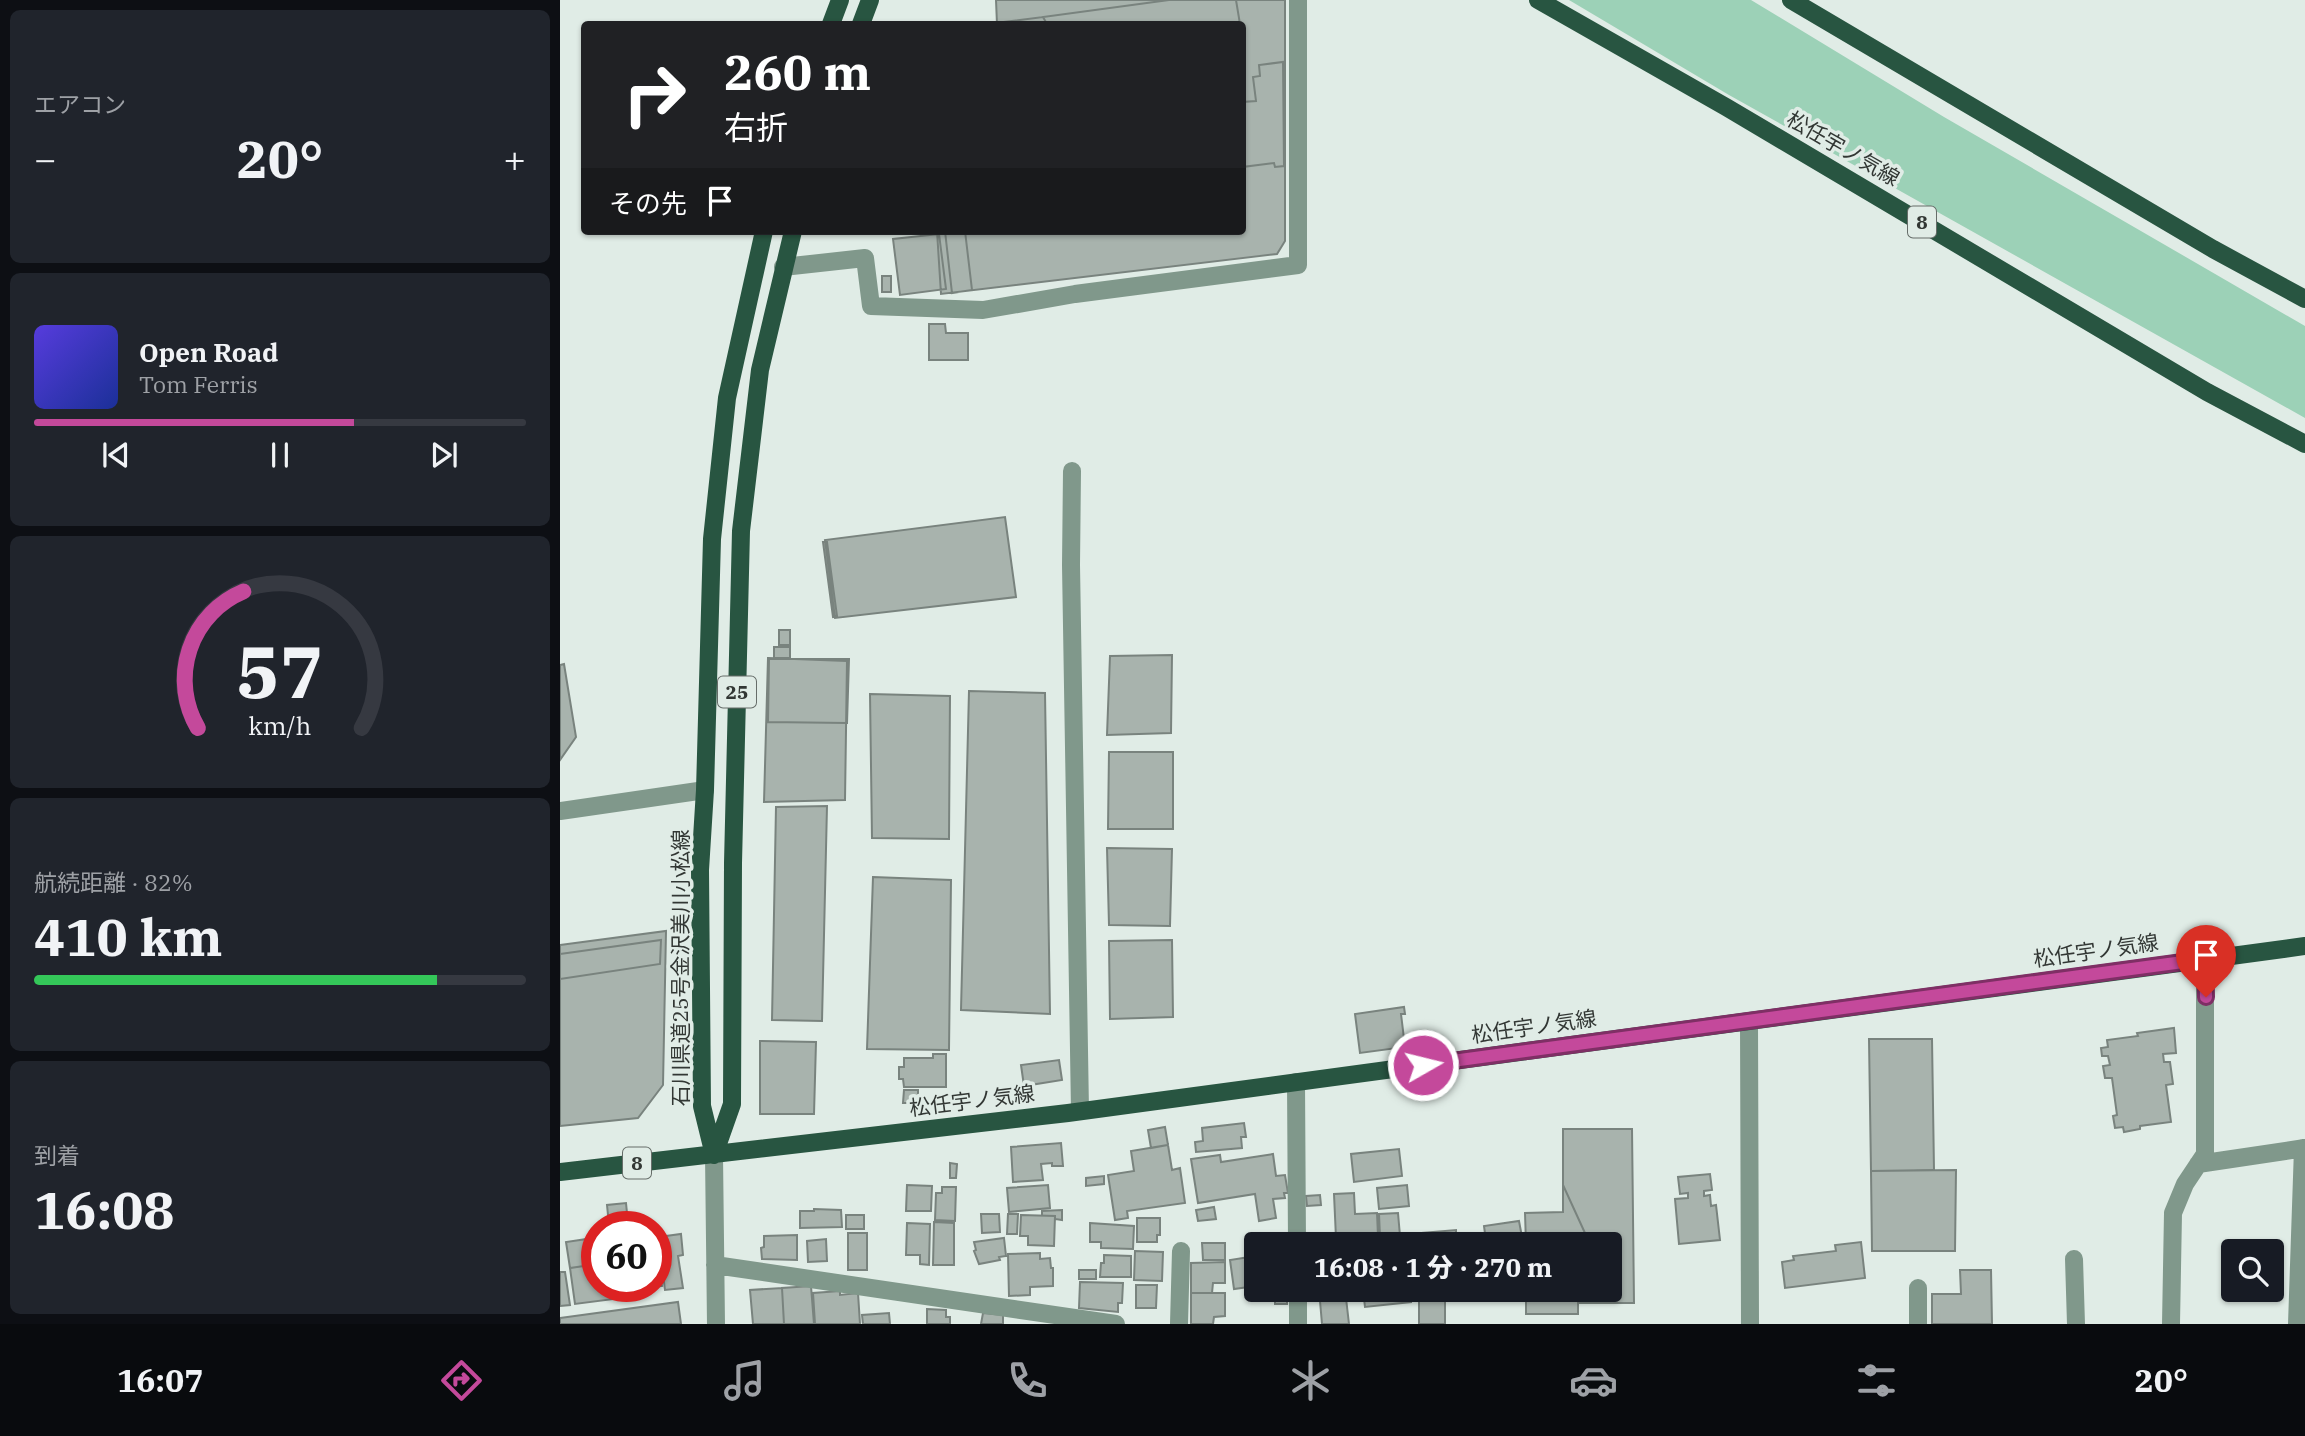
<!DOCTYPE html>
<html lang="ja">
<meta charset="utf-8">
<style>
:root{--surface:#171b24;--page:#20242c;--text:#f1f3f6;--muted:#9ea1a6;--line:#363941;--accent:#c4499b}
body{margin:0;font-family:"IBM Plex Serif","Noto Sans JP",serif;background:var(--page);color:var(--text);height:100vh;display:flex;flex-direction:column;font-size:26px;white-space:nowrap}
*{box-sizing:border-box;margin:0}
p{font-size:23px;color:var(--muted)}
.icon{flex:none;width:38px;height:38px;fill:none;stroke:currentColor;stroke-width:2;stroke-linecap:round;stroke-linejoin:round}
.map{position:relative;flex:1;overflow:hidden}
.details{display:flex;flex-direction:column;gap:10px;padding:10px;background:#0d0f14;width:560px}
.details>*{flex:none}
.hud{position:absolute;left:21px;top:21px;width:665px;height:214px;border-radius:7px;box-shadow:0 2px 5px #0004;background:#202124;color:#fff;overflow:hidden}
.buttons{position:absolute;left:1661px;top:1239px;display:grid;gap:14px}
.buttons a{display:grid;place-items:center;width:63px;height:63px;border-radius:7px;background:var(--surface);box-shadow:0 2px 5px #0004;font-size:35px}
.speed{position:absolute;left:21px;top:1211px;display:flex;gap:14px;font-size:35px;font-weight:700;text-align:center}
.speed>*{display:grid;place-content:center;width:91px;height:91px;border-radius:50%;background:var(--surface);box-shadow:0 2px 5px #0004;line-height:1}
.speed .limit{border:10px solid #d22;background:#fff;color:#111}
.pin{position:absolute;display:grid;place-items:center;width:60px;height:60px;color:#fff;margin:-72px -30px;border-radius:50% 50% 50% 0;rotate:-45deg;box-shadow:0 0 7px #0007}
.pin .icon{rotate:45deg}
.me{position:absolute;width:77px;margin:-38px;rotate:82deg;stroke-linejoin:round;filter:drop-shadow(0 0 5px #0008)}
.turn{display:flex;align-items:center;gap:24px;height:147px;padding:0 28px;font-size:32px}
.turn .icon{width:91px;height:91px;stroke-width:2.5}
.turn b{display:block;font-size:49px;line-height:60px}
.then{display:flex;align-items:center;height:66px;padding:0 28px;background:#0003;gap:14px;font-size:26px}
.big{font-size:52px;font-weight:800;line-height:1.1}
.details .tile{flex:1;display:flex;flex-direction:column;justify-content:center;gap:10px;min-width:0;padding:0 24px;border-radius:10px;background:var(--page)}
.details .dial{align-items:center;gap:0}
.dial svg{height:182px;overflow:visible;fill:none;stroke:var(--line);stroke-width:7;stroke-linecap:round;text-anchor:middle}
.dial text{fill:var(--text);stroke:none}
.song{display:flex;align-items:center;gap:21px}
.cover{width:84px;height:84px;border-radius:10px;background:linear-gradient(135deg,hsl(250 70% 55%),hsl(230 70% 35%))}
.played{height:7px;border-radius:4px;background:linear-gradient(90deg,var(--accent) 65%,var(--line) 65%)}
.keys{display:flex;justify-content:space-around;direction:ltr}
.heat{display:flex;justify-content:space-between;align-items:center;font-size:38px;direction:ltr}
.charge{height:10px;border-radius:5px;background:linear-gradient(90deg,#34c759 82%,var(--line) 0)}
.trip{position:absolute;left:684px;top:1232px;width:378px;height:70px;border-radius:7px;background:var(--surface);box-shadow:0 2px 5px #0004;font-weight:800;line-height:70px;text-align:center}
.dock{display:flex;height:112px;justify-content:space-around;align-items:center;background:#090b0e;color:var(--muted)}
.dock .icon{width:49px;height:49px}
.dock .current{color:var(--accent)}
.dock b{font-size:32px;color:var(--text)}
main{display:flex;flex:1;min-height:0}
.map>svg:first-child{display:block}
.green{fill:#9cd1b7}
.building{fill:#a8b3ad;stroke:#79837e;stroke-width:2}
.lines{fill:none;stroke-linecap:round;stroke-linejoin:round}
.minor{stroke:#80988b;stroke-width:18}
.major{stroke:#285541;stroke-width:18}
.route-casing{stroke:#7f2f65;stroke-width:18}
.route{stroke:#c4499b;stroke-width:12}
.labels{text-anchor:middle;stroke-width:7;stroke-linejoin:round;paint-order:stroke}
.shield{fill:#e0ece6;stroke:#666d69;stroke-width:2}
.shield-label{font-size:19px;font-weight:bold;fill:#323734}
.street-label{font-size:21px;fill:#323734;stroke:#e0ece6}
</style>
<main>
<section class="details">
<div class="tile"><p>エアコン</p>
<div class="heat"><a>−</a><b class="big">20°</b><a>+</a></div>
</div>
<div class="tile">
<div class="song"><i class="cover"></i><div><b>Open Road</b><p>Tom Ferris</p></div></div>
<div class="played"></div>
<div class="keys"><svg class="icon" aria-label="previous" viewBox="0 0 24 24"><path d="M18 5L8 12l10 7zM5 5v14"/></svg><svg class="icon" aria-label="pause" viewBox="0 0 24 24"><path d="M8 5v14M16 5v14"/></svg><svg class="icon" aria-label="next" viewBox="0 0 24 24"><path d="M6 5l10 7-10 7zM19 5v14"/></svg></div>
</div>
<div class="tile dial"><svg viewBox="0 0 100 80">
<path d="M14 69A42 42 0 1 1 86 69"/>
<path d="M14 69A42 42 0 0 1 34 9" stroke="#c4499b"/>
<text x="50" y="56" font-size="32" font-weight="700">57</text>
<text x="50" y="72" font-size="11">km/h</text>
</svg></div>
<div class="tile"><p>航続距離 · 82%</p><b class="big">410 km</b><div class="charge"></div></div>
<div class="tile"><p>到着</p><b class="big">16:08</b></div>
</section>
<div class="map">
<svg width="1745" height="1324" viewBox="0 0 1745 1324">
<rect width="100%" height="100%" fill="#e0ece6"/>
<!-- green -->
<path class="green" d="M1009,0H1191L1384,117L1745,326V418L1169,95Z"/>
<!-- building -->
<path class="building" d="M436,0H725V241L717,254L381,294L377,231H682V24H437Z
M609,0H676L680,24H487L483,17Z
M483,17L487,24H436V23Z
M723,62L724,166L715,167L714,163L682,167V102L696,101L693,77L700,76L699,65Z
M385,231H405L412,290L392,293Z
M379,234L386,289L340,295L333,239Z
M322,276H331V292H322Z
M369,324H385L386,333H408V360H369Z
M445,517L456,597L275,618L265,540Z
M263,542H267L277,616L273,617Z
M219,630H230V645H219Z
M214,647H230V658H214Z
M612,655L611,733L547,735L550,656Z
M208,658L287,661L285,800L204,802Z
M209,659H289L287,723L208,722Z
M4,664L16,737L0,760V665Z
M409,691L485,693L490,1014L401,1010Z
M310,694L390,696L389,839L312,838Z
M549,752H613V829H548Z
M267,806L262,1021L212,1020L216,807Z
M547,848L612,849L610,926L549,925Z
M313,877L391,880L389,1050L307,1049Z
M106,931L103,1085L78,1118L0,1126V945Z
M101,940L100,964L0,979V954Z
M612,940L613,1017L550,1019L549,941Z
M844,1007L845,1014H841L845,1047L800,1053L795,1014Z
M1614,1028L1616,1053L1603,1054L1604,1062H1610L1613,1084L1606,1085L1611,1122L1580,1126V1129L1564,1132L1563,1127L1555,1128L1553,1116L1557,1115L1552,1078H1545L1543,1066L1550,1065L1548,1056H1542L1541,1048L1548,1047L1547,1040L1578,1036L1577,1033Z
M1309,1039H1372L1374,1170L1311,1171Z
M200,1041L256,1042L254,1114H200Z
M373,1054H386V1087H344L343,1079H339V1067H344V1058H373Z
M499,1060L502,1080L464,1086L461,1065Z
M344,1090H358V1103H343Z
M684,1123L686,1137H681L682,1148L636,1152L635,1142L643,1141L642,1128Z
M605,1127L608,1145L591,1148L588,1130Z
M1003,1129H1072L1074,1303H1056L1050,1289V1244H1030L1003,1185Z
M501,1143L503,1166H492V1163L481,1164L483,1180L453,1182L451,1147Z
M608,1145L612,1170L620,1168L625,1203L567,1211L568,1218L555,1220L548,1175L574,1171L571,1151Z
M839,1149L842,1176L794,1182L791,1154Z
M713,1154L716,1176L725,1175L728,1193H724L725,1198L713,1199L716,1218L699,1221L695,1194L638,1203L631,1159L660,1155L661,1162Z
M390,1163L397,1164L396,1178H390Z
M1396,1170L1395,1251H1312L1311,1171Z
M1150,1174L1152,1190L1144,1191V1196L1150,1195L1151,1206L1156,1205L1160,1240L1119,1244L1115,1199L1128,1198V1193L1120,1194L1118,1177Z
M544,1176V1184L526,1186V1178Z
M347,1185L372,1186L371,1211H346Z
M488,1185L490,1208L449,1212L447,1188Z
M847,1185L849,1206L819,1209L817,1188Z
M1003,1185L1030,1244H966L965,1213L1003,1212Z
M382,1187H396L395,1221L375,1220L376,1193H382Z
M794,1193L795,1214L817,1213L818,1236L776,1238L774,1194Z
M760,1195L761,1205L747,1206L746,1196Z
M66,1203L68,1223L49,1225L47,1205Z
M654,1207L656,1219L638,1221L636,1210Z
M254,1209L281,1210L282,1227L240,1228V1211H254Z
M502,1210V1220L495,1219V1216H482V1211Z
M838,1213L840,1236L820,1237L819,1214Z
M421,1214H439L440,1232L422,1233Z
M448,1214H458L457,1234H447Z
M286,1215H304V1229H286Z
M461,1215L495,1216L494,1246L468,1245V1236H460Z
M577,1218H600V1235H597V1242H577Z
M959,1221L962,1237L926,1241L924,1226Z
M374,1222L394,1223V1265H373Z
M347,1223L370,1224L369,1265L360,1264V1255H346Z
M530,1223L574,1226L573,1249L541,1248V1242H530Z
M896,1230V1244H862V1233Z
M288,1233H307V1270H288Z
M768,1233L769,1244H748L747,1235Z
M121,1234L123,1255L118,1256L123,1288L105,1290L98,1237Z
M237,1235V1260L202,1259L201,1248L204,1247V1236Z
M444,1238L446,1256L439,1257L440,1260L419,1264L414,1251L416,1250L414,1242Z
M27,1239L31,1265L10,1268L6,1242Z
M266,1239L267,1261L248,1262L247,1241Z
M1301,1242L1305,1278L1225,1288L1222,1262L1234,1260L1233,1256L1276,1251L1275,1245Z
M642,1243H665V1260H643Z
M575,1251L603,1252L602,1281L574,1280Z
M480,1253V1259L490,1258L491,1268H493V1286L470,1287V1295L449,1296L448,1254Z
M544,1255L571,1256V1277H540L541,1263H544Z
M696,1256V1286L674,1289L670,1260Z
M665,1262V1283H653L652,1293H631V1263Z
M31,1265H37V1286H52L54,1299L15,1304L10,1268Z
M96,1270H99L102,1286L74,1290V1286H96Z
M519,1270H536V1279H519Z
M1400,1270H1431L1432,1324H1372V1294H1401Z
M0,1272H5L10,1305L0,1306Z
M520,1282L563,1283L562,1303H558V1312L519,1308Z
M576,1285H597L596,1308H576Z
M251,1286L254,1324H224L222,1288Z
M222,1288L224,1324H193L190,1290Z
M1050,1289L1056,1303H1018V1314H966V1290Z
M803,1290H850L851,1302L805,1307Z
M862,1290H895V1296H861Z
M280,1291V1295L298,1293L300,1324H255L253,1293Z
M727,1291V1304H715V1292Z
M631,1293H665V1316L654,1317L653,1324H631Z
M859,1297H885V1324H859Z
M786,1298L789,1324H762L760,1301Z
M118,1302L121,1324H0V1318Z
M367,1309L386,1310V1317H390V1324H367Z
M329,1313L330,1324H303L302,1315Z
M423,1313L443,1315V1324H421Z"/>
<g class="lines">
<!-- minor -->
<path class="minor" d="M223,267L305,258L311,306L423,310L515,294L738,265V0
M512,471L511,565L520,1111
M0,811L145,790
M1189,1022L1190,1324
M736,1082L737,1244
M154,1155L156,1324
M1638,1164L1745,1148
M1514,1259L1516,1324
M155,1265L556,1324
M738,1290V1324
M619,1324L621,1251
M1358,1324V1288
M1611,1324L1613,1213L1625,1184L1645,1154V959
M1737,1324L1743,1148"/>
<!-- major -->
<path class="major" d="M978,0L1166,107L1647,392L1745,444
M1231,0L1653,249L1745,299
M271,24L280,0
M301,24L310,0
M154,1155L172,1104L173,863L181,531L200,370L233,231
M154,1155L142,1106L140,870L145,790L152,539L167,398L204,231
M0,1172L508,1113L1745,946"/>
</g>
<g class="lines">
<!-- route casing -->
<g class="route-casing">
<path id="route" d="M863,1065L1645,959L1646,997"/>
</g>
<!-- route -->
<use href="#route" class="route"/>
</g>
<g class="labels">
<!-- shield labels -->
<g class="shield">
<rect x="1348" y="206.5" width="28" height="31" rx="5"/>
<rect x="158" y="676.5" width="38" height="31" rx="5"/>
<rect x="63" y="1147.5" width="28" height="31" rx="5"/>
</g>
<g class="shield-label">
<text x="1362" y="229">8</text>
<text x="177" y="699">25</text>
<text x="77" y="1170">8</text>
</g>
<!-- street labels -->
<g class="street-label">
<text transform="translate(1283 149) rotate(30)" y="7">松任宇ノ気線</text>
<text transform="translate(1536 951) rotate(-8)" y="7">松任宇ノ気線</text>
<text transform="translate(121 968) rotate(-90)" y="7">石川県道25号金沢美川小松線</text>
<text transform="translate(974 1027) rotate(-8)" y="7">松任宇ノ気線</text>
<text transform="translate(412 1101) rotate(-7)" y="7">松任宇ノ気線</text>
</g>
</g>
</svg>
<div class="buttons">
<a><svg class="icon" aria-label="search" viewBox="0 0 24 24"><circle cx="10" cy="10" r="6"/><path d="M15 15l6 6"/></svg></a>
</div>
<div class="speed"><div class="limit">60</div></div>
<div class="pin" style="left:1646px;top:997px;background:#d93025"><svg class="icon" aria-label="arrive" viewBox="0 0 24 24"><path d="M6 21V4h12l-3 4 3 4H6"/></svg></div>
<svg class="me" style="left:863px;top:1065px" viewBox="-20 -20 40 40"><circle r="17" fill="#c4499b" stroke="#fff" stroke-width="3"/><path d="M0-11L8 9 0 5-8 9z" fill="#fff"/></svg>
<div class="trip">16:08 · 1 分 · 270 m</div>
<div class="hud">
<div class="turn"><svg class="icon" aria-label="right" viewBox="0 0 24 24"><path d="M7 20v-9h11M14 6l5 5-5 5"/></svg><div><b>260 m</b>右折</div></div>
<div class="then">その先<svg class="icon" aria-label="arrive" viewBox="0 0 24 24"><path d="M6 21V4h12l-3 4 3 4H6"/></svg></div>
</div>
</div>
</main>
<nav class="dock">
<b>16:07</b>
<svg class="icon current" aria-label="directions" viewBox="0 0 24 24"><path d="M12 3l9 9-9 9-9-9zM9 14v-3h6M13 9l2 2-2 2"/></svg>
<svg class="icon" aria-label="music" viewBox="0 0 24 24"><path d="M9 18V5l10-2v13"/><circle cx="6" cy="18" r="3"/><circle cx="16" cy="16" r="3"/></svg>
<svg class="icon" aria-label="phone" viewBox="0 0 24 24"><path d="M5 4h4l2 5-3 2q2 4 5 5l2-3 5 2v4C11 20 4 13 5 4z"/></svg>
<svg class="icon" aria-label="climate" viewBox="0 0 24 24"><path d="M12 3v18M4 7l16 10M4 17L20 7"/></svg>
<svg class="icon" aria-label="car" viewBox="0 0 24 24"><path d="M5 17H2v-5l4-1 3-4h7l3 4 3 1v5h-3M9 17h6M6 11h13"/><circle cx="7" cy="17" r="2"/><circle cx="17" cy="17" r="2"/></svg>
<svg class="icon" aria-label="filters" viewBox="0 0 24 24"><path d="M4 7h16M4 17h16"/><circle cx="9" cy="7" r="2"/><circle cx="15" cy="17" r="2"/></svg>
<b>20°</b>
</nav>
